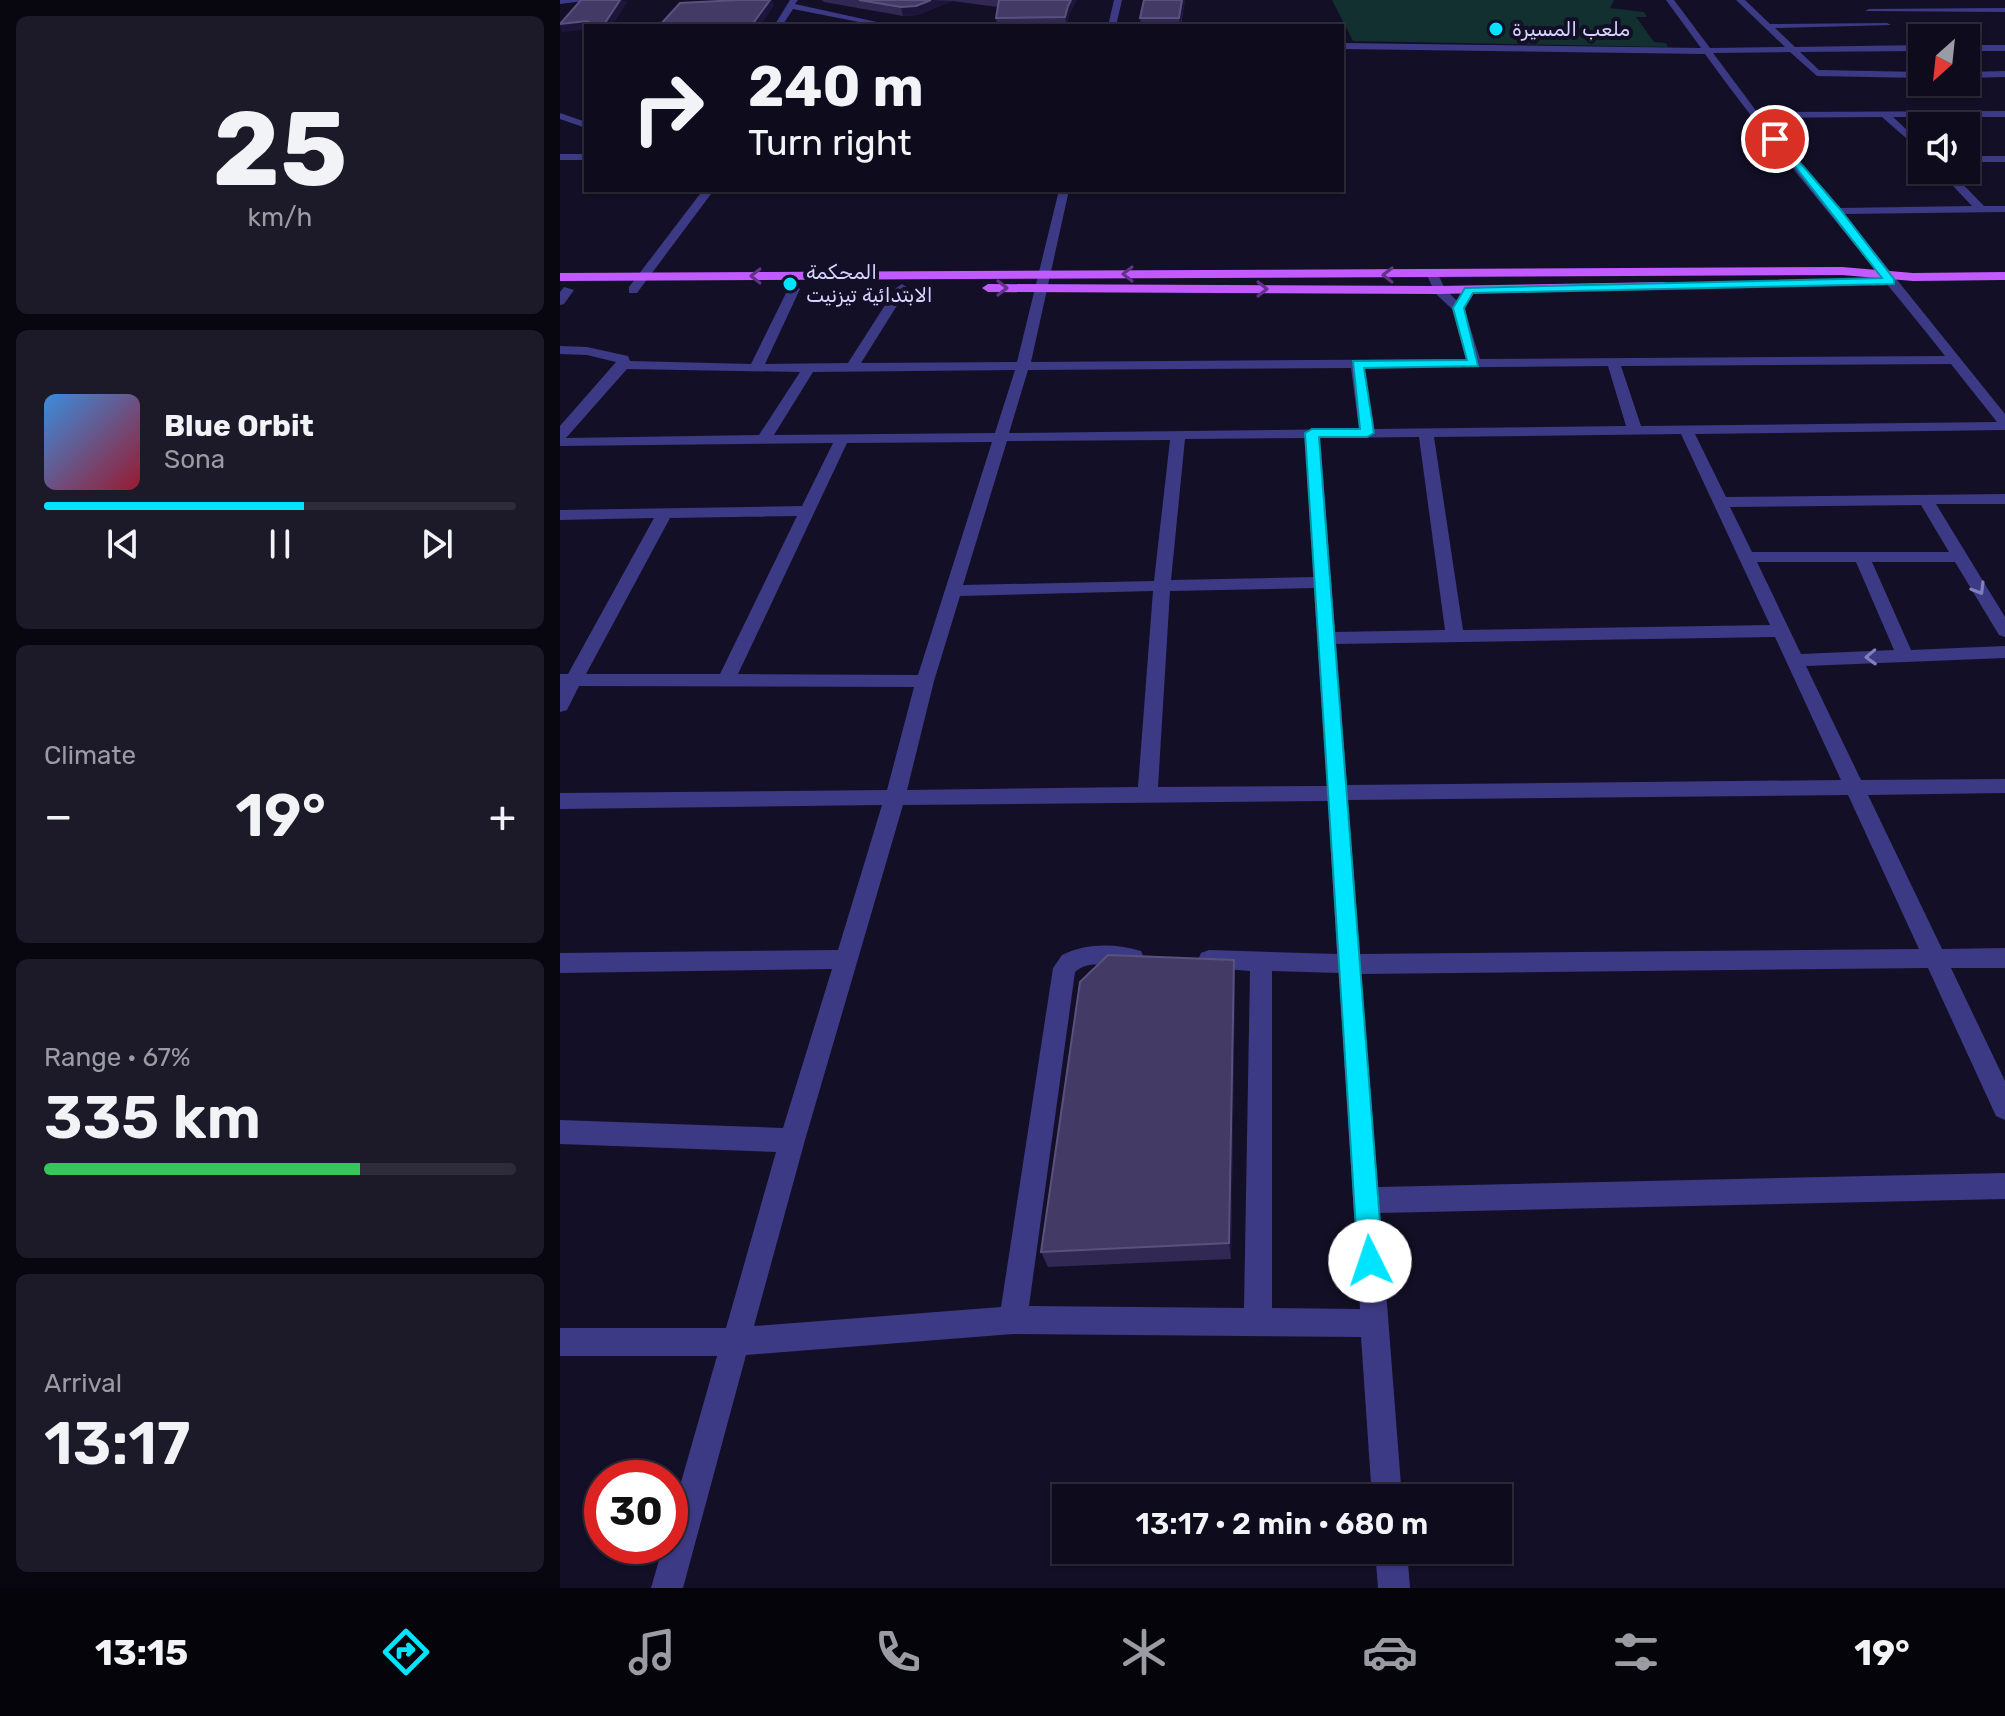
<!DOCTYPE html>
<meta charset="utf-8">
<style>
:root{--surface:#0e0b1c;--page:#1c1929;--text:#f1f3f6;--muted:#9b9ba3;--line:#2e2b3b;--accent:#00e5ff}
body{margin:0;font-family:Rubik,"Noto Sans Arabic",sans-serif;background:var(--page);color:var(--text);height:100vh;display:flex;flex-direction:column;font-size:30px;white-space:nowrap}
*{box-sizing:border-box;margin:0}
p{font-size:26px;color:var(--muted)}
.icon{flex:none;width:44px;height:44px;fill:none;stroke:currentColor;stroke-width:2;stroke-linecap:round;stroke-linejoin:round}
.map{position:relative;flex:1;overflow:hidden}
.side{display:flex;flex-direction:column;gap:16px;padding:16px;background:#08060f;width:560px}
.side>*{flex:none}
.hud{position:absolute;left:24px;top:24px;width:760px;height:168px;border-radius:0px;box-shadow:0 2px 6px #0004,0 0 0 2px var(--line);background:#0e0b1c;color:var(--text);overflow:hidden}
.needle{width:52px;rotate:207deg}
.fabs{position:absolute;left:1348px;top:24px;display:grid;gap:16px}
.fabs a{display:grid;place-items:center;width:72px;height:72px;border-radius:0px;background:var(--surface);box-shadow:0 2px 6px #0004,0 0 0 2px var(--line);font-size:40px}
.speed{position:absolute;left:24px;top:1460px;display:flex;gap:16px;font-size:40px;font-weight:700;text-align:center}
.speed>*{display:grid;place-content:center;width:104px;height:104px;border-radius:50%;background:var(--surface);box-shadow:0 2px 6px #0004,0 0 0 2px var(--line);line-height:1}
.speed .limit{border:12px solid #d22;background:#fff;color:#111}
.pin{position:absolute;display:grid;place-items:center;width:68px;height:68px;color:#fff;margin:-34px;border:4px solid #fff;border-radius:50%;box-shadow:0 2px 8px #0007}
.me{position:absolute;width:88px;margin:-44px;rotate:356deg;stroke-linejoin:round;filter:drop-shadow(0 0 6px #0008)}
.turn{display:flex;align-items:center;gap:28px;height:168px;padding:0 32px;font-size:36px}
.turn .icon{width:104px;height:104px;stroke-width:2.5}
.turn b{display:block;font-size:56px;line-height:68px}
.big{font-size:60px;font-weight:600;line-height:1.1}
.side .tile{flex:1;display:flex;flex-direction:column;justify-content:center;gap:12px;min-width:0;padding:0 28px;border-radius:12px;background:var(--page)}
.side .dial{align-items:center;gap:0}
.dial b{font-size:104px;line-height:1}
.song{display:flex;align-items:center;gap:24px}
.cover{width:96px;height:96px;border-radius:12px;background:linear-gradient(135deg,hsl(210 70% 55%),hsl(350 70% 35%))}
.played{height:8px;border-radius:4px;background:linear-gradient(90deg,var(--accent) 55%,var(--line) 55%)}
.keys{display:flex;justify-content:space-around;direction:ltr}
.heat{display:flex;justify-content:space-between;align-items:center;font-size:44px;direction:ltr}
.charge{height:12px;border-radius:6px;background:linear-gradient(90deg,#34c759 67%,var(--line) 0)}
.trip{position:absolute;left:492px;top:1484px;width:460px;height:80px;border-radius:0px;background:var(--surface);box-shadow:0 2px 6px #0004,0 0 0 2px var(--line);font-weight:600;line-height:80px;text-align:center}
.tabs{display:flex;height:128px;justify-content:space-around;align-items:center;background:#06040b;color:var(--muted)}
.tabs .icon{width:56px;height:56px}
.tabs .on{color:var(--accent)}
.tabs b{font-size:36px;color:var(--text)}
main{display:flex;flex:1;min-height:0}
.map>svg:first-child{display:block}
.green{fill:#12302f}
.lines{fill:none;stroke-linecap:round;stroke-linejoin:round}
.minor{fill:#3d3a85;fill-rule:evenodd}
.major{fill:#c25bff;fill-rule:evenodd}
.wall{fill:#312854}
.shaded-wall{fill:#1d163a}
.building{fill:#433a66;stroke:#5a527e;stroke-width:2}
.oneway{stroke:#623188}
.oneway2{stroke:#837fbc}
.route{fill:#00e5ff;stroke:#0095a6;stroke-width:2}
.poi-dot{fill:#00e5ff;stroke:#130f26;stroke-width:3}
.labels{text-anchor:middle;stroke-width:8;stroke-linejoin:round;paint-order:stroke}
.far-poi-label{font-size:20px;fill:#d9d4ff;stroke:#130f26;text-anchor:start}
</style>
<main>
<section class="side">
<div class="tile dial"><b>25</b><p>km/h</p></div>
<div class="tile">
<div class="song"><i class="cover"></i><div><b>Blue Orbit</b><p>Sona</p></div></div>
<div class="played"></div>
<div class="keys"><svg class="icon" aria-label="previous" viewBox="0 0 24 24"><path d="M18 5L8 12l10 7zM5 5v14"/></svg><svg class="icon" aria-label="pause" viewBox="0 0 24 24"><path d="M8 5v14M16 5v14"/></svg><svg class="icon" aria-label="next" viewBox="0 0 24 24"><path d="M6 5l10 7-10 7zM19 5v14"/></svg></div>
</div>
<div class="tile"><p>Climate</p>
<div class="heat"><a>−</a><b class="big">19°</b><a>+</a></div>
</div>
<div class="tile"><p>Range · 67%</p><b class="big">335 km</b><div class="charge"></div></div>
<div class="tile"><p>Arrival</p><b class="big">13:17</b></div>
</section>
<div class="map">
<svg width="1445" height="1588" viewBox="0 0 1445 1588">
<rect width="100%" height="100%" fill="#130f26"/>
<!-- green -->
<path class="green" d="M772,0H1054L1050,8L1084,12L1087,17H1076L1094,42L1106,43L1108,47L793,41Z"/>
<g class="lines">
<!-- minor -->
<path class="minor" d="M0,0H31L0,4Z
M230,0H238L235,4L335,26H319L233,9L222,26H214Z
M554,0H562L556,26H548Z
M1106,0H1114L1150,48L1225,47L1176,0H1185L1210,24L1327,23L1331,25L1215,28L1235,47L1362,45V51L1240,52L1259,70L1362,72V78L1257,76L1230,52L1153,53L1197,112L1445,111V117H1333L1362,144V152L1322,117L1202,118L1279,208L1412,206L1378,170H1389L1424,206H1445V212L1284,214L1445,414V430L1135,434L1166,497L1445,494V504H1376L1445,617V637L1439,635L1395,562H1312L1351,650L1445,646V658L1246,666L1301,780L1445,779V793L1308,795L1382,949L1445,948V968H1391L1445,1081V1120L1436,1116L1368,968L801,974L818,1187L1445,1173V1199L820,1213L842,1498H812L801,1337L453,1334L186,1355L123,1588H91L103,1546H110V1521L157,1356H0V1328H166L216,1152L0,1144V1120L223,1128L272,969L0,973V953L278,950L322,805L0,809V793L327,790L354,687L19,686L7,710L0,712V674H8L94,518L0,520V510L242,506L273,443L0,446V426L56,362L27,355L0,354V346L27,347L68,356L70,361L191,364L228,289L234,285L240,289L205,364L288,363L336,288L342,284L348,288L301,363L457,362L499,190H509L471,362L906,359L892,309L875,293L867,275L873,271L877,272L885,289L904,308L920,359L1385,356C1305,255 1220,158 1145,54L782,49V43L1141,48ZM1391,364L1437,422L1081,426L1061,366ZM1048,366L1066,426L814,429L804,368ZM791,368L799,429L449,433L468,370ZM67,369L240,372L199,435L6,438ZM455,370L435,433L214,435L253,372ZM1121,434L1210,625L903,630L874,437ZM859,437L885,630L775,632L760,438ZM745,438L754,577L611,580L625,439ZM610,440L594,581L403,585L447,441ZM432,442L358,675L178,674L287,443ZM1361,505L1389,552H1192L1170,507ZM237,516L160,674H26L110,518ZM1197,562H1296L1334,650L1241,654ZM754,588L767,786L598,787L610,591ZM593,591L578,787L347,790L374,681L400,596ZM1215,637L1281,780L787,785L776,644ZM1288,795L1359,949L800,954L788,800ZM768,801L777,954L649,950L641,953L638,960L641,967L690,971L684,1308L469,1306L515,972C533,956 560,972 581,965L584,958L581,951C556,943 525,943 502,955L493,968L441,1307L194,1326L245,1140L343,805ZM712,971L779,973L800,1309L712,1308Z
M1445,8V12L1305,11L1309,9Z
M1406,45H1445V51H1406Z
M1445,71V77L1406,78V72Z
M0,113L26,122V128L0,119Z
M0,154H26V160H0Z
M1406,156H1445V162H1406Z
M143,190H154L77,293H69V287Z
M4,287L14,290L4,304L0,305V292Z
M815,1550H847L850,1588H818Z"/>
<!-- major -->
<path class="major" d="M1282,267L1353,273L1445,272V280L1353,281L1282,275L0,281V273Z
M1104,282L1108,283V289L879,294L428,292L422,288L428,284L879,286Z"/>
</g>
<!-- wall -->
<path class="wall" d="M262,0H517L509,14L507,26H437L436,18L438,7L392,1L358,15L343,16L264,2Z
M584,0H625L621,26H581L580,18Z
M675,981L671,1259L488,1267L481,1252Z"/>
<!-- shaded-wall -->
<path class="shaded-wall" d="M60,0L68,1L52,26H43Z
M210,0H212L214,6L200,26H191Z
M371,0L392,1L358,15L343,16L341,7Z
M511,0H517L509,14L507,26L505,17L508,6Z
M622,0H625L620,26L619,18Z
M27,21L29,26H26V30L2,32L0,26V24Z
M674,960L675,981L671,1259L669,1243Z"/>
<!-- building -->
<path class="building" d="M21,0H60L43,26H35L27,21L0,24Z
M178,0H210L191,26H99L120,3Z
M299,0H371L356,6L341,7Z
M439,0H511L508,6L505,17L436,18Z
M584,0H622L619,18H580Z
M548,955L674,960L669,1243L481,1252L520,982Z"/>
<!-- one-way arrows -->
<defs><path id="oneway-chevron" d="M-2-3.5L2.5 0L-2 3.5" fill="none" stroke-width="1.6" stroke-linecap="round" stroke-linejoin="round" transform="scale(2)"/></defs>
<g class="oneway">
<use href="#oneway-chevron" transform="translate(568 274) rotate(-180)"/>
<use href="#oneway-chevron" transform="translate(828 275) rotate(-180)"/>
<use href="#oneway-chevron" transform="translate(196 276) rotate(180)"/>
<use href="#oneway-chevron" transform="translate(442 288)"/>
<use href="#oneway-chevron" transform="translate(702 289)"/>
</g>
<g class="oneway2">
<use href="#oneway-chevron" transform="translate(1419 589) rotate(59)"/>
<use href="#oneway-chevron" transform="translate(1311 657) rotate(178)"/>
</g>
<!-- route -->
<path class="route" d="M1212,137H1218L1280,209L1334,279V284L913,293L904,308L918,366L804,368L814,433L807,437H759L823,1261L819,1270L810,1274L801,1270L798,1261L745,433L752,429H800L793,361L907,360L893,308L905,288L1322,278Z"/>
<!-- markers -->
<g class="poi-dot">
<circle cx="936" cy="29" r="8"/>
<circle cx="230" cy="284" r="8"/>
</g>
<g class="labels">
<!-- far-poi labels -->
<g class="far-poi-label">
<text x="952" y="36">ملعب المسيرة</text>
<text x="246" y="279">المحكمة<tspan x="246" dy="23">الابتدائية تيزنيت</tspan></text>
</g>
</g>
</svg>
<div class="fabs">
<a><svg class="needle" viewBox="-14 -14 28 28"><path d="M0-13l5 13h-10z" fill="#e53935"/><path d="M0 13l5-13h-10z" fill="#9b9ba3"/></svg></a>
<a><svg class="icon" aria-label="sound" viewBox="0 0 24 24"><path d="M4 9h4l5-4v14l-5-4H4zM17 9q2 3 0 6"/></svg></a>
</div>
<div class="speed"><div class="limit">30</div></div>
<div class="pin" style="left:1215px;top:139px;background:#d93025"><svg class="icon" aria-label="arrive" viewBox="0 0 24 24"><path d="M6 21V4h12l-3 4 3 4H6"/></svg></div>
<svg class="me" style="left:810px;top:1261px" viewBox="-20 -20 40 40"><circle r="19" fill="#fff"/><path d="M0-13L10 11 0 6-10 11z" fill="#00e5ff"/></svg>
<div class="trip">13:17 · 2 min · 680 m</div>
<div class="hud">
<div class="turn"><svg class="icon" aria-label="right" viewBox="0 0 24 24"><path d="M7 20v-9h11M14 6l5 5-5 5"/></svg><div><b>240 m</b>Turn right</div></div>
</div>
</div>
</main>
<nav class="tabs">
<b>13:15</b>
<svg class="icon on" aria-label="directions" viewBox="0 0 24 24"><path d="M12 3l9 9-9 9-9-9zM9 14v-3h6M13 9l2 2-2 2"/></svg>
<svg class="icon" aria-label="music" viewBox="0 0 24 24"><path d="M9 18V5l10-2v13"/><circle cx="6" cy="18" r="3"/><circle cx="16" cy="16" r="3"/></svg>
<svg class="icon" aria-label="phone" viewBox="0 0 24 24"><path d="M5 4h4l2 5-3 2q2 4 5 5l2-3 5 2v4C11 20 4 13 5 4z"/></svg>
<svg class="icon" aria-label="climate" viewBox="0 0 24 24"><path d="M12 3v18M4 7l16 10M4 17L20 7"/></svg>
<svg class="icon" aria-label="car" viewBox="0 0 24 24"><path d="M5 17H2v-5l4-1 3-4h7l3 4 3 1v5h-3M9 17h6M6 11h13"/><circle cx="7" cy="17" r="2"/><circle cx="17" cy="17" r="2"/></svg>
<svg class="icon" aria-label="filters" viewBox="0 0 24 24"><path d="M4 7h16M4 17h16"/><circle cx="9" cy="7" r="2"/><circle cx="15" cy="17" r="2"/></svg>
<b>19°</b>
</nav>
